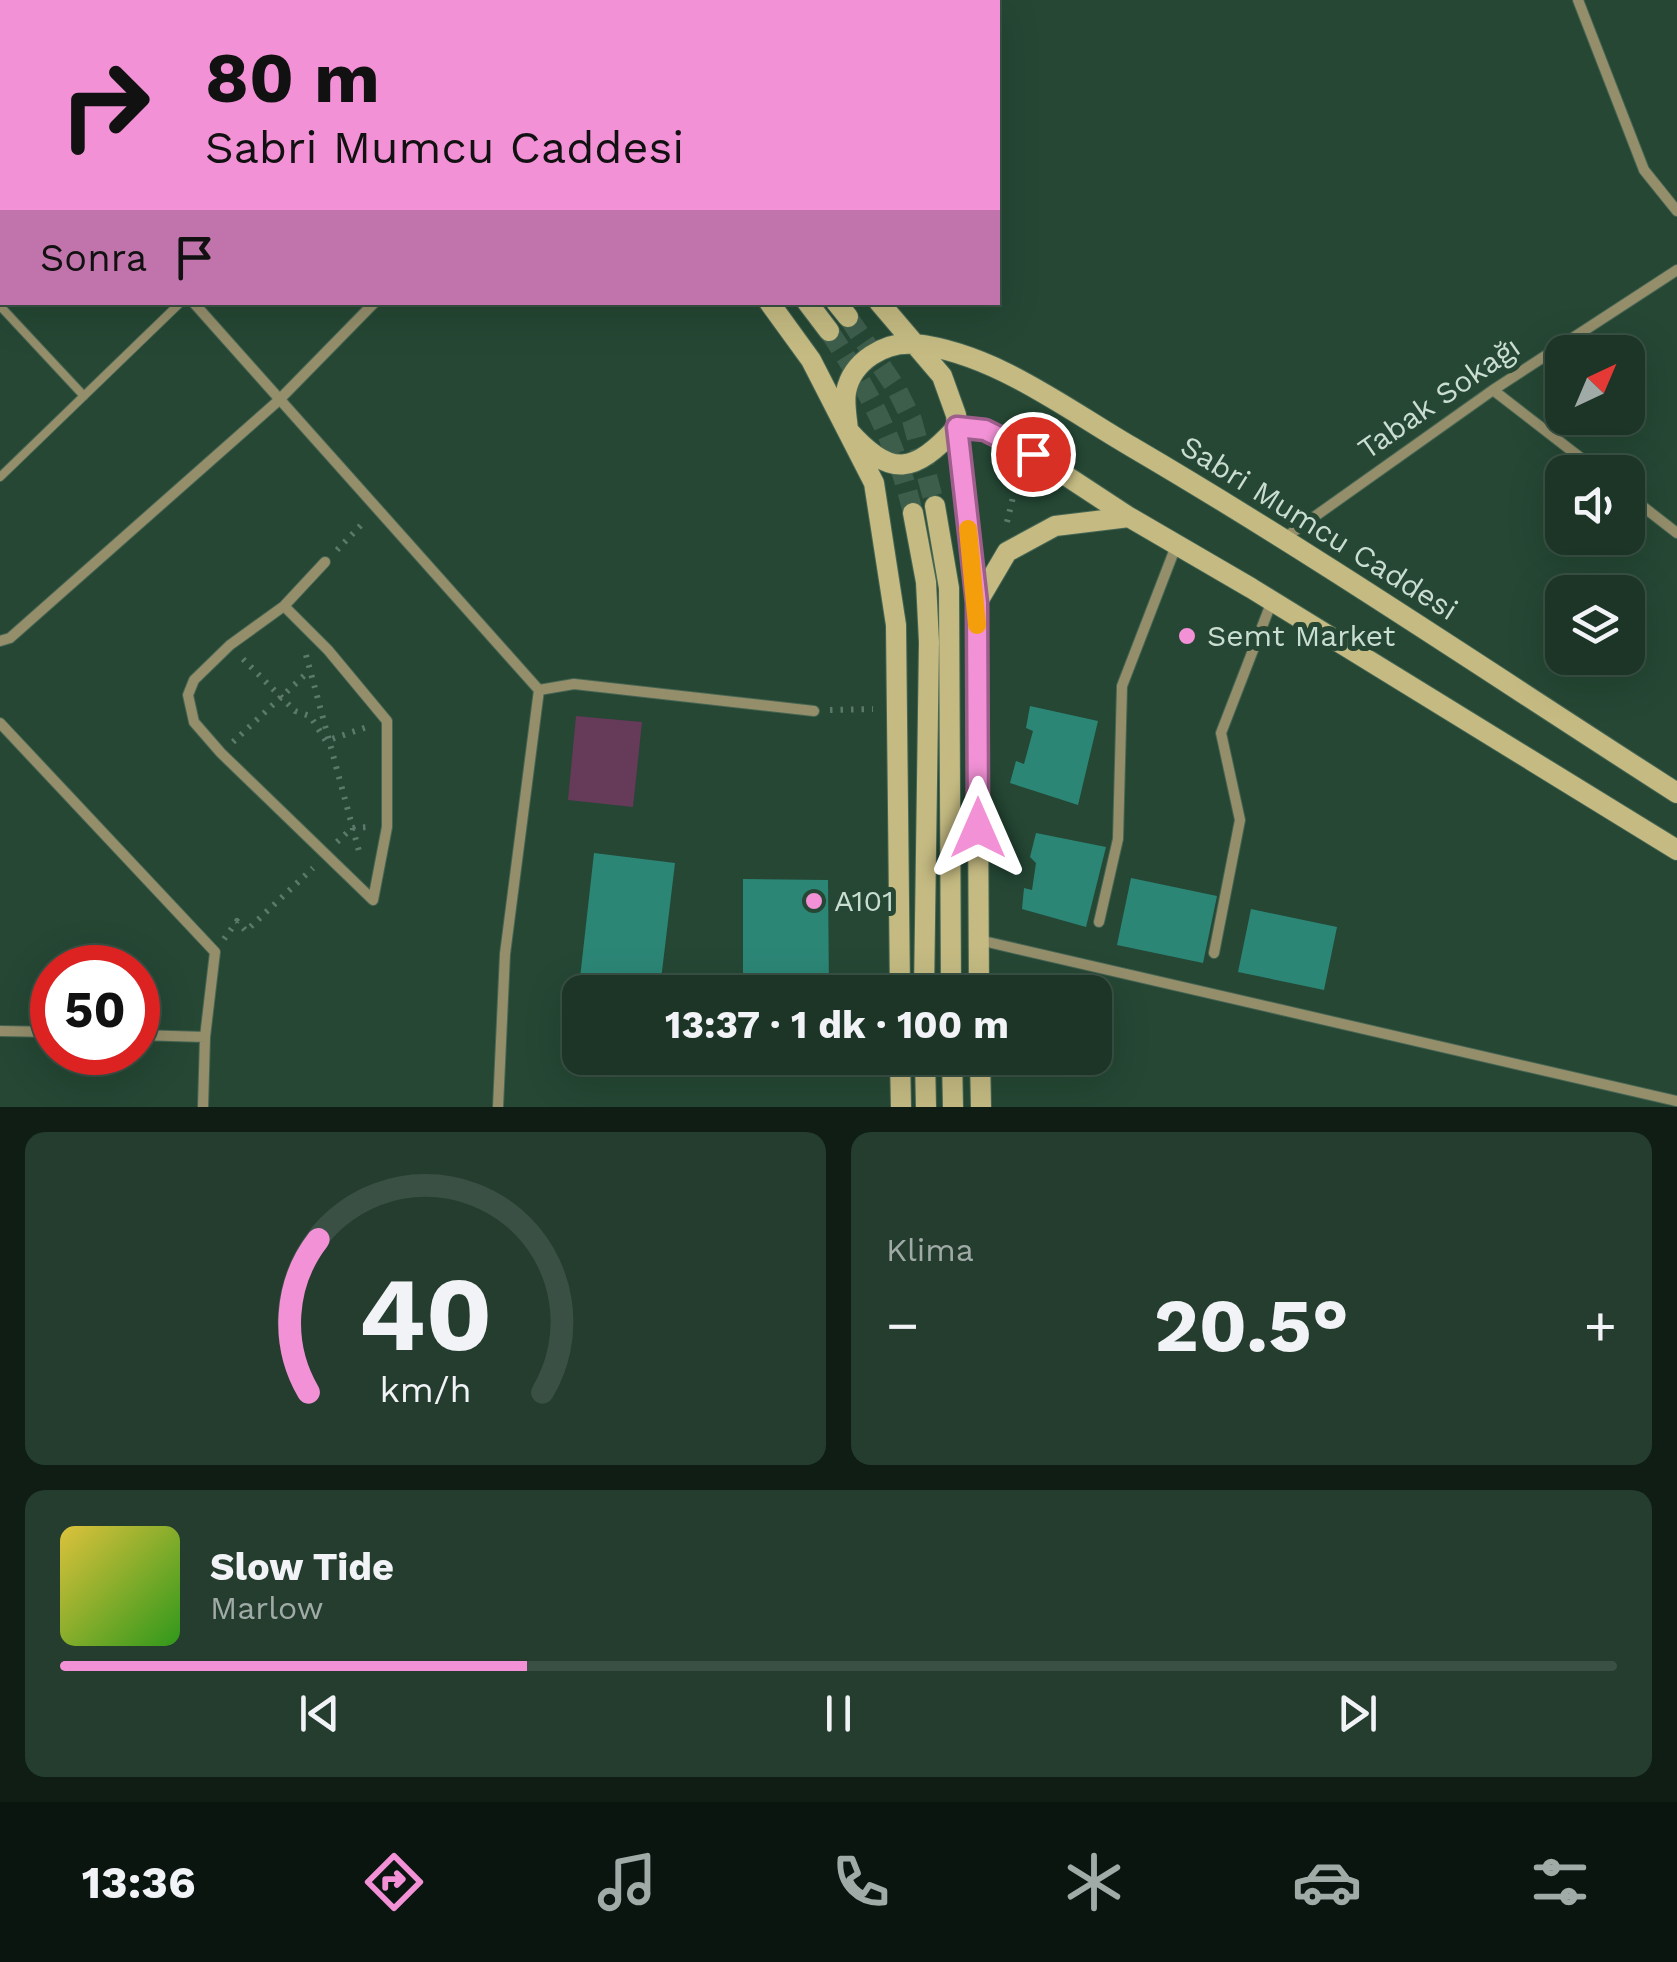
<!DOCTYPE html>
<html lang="tr">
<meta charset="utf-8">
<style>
:root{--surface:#1c3527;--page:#253d2f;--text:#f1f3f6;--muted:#a0aba7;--line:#3a5044;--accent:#f291d6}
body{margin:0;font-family:"Work Sans",sans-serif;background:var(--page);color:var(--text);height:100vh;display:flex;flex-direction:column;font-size:38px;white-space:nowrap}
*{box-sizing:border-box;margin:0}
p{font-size:32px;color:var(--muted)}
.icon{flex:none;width:55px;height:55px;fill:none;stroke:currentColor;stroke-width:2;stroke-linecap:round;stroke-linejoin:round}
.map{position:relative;height:1107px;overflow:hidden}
.panel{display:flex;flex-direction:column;gap:25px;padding:25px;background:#0f1d15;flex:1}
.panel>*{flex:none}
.top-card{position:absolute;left:0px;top:0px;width:1000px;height:305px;box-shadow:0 10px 40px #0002,0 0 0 2px var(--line);background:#f291d6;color:#111;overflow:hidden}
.needle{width:65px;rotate:44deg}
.tools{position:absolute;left:1545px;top:335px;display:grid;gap:20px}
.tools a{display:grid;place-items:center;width:100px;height:100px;border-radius:20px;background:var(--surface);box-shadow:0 10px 40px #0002,0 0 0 2px var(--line);font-size:50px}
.speed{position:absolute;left:30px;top:945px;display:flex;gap:20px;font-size:50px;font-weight:700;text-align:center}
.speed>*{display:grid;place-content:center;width:130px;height:130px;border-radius:50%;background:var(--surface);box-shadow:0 10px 40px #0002,0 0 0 2px var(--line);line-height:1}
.speed .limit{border:15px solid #d22;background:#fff;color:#111}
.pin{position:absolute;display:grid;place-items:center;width:85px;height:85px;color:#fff;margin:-42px;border:5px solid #fff;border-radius:50%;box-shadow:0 2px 10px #0007}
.me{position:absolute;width:110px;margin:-55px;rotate:0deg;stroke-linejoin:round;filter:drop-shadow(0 0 8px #0008)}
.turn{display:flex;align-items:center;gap:35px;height:210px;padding:0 40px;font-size:45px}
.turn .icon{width:130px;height:130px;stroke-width:2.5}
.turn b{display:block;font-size:70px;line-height:85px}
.then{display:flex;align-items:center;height:95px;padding:0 40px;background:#0003;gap:20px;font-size:38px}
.big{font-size:75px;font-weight:700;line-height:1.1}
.panel .tile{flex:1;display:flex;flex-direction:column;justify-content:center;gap:15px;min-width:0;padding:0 35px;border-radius:20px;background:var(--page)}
.panel .dial{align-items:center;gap:0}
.dial svg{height:260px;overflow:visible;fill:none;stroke:var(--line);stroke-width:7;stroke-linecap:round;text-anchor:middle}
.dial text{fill:var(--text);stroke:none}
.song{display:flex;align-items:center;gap:30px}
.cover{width:120px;height:120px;border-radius:15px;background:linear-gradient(135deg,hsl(50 70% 55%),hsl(110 70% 35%))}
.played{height:10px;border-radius:5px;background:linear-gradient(90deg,var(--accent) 30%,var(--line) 30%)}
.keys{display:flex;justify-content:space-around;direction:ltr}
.heat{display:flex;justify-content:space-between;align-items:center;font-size:55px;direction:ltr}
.panel .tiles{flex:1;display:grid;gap:25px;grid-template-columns:1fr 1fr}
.tile:last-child{grid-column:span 2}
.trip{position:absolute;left:562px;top:975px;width:550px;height:100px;border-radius:20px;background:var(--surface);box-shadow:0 10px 40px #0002,0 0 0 2px var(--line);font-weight:700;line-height:100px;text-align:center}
.menu{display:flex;height:160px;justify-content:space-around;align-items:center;background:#0b1510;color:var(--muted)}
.menu .icon{width:70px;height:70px}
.menu .current{color:var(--accent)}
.menu b{font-size:45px;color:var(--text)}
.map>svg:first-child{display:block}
.green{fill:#663a59}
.building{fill:#2c8676}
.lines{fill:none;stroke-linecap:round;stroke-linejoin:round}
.secondary-tunnel{stroke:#3e5e4c;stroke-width:20;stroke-dasharray:20 10;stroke-linecap:butt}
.lane-casing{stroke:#466553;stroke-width:10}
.street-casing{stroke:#466553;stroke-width:12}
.secondary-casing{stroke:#466553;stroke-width:22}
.path{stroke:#5c7969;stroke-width:6;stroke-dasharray:2.5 8;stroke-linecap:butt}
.lane{stroke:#948e6b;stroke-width:8}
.street{stroke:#948e6b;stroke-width:10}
.secondary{stroke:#c4ba82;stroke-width:20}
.route-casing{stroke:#9d5e8b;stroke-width:25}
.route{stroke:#f291d6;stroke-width:18}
.slow{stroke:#f59e0b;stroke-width:18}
.poi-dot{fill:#f291d6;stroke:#254734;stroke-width:4}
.labels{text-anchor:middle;stroke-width:10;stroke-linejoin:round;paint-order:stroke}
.street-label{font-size:30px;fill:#caddd1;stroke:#254734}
.poi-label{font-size:30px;fill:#caddd1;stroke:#254734;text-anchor:start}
</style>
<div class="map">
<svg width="1677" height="1107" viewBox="0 0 1677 1107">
<rect width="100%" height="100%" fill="#254734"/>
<!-- green -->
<path class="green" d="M576,716L642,722L633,807L568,800Z"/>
<!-- building -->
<path class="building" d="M1030,706L1098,721L1078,805L1010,783L1016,761L1024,764L1033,731L1026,728Z
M1036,833L1106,847L1086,927L1022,909L1024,888L1032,890L1036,863L1030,857Z
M594,853L675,863L660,988L580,978Z
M1131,878L1217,896L1203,963L1117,945Z
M743,879L828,880L829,992H743Z
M1251,909L1337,927L1324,990L1238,972Z"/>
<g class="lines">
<!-- secondary-tunnel -->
<path class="secondary-tunnel" d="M848,317L896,388L912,420L935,506
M829,331C869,391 896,442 913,513"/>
<!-- lane casing -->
<g class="lane-casing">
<path id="lane" d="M0,137L2,134
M0,306L84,396
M0,477L181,302"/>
</g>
<!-- street casing -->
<g class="street-casing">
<path id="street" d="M1578,0L1644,170L1677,211
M649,2L650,0
M0,76L2,79
M193,302L539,690L505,954L498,1107
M1493,390L1599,472
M1628,495L1677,533
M1283,539L1493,390L1677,270
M284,606L328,650L387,721V827L373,900L221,753L194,722L188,695L194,680L230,645L284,606L325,562
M0,641L10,638L278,401L375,302
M539,690L574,684L814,711
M0,723L215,952L205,1037L203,1107
M1099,922L1118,839L1122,686L1176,546
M979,940L1676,1101
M1214,953L1240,820L1221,733L1272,601
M0,1031L52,1032
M138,1035L205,1037"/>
</g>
<!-- secondary casing -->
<g class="secondary-casing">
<path id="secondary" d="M438,0L441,2
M478,0L480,2
M507,0L510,2
M548,0L551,2
M769,302L811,360L874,483L896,625L900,992
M807,302L829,331
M836,302L848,317
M879,302L942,376L956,415L977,603L979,992
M957,427C914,474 891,479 848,430C847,418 844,404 846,392C852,361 885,341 915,344C994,353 1065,408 1132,447C1318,556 1496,677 1677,793
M957,427L985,429L1033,454L1129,517L1251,588L1677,850
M935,506L949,588L951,992
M913,513L926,582L929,642L924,992
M977,603L1007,552L1055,526L1129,517
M900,1058L901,1107
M925,1058L926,1107
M952,1058L953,1107
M980,1058L981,1107"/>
</g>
<!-- path -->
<path class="path" d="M1007,522L1015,489L1009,481
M337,550L363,523
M306,655L360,855
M243,659L295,711L310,716L326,741L367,727
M830,710L873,709
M233,742L308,672
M337,842L352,828L369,827
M224,939L237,921L246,931L313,868"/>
<!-- lane -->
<use href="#lane" class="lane"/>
<!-- street -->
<use href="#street" class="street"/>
<!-- secondary -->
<use href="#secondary" class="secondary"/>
</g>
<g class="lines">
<!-- route casing -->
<g class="route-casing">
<path id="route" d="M978,828L977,603L957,427L985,430L1033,454"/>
</g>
<!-- route -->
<use href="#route" class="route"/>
<!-- slow -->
<path class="slow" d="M968,529L977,625"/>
</g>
<!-- markers -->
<g class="poi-dot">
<circle cx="1187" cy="636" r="10"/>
<circle cx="814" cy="901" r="10"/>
</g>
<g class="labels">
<!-- street labels -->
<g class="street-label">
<text transform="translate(1439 398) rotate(-35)" y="10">Tabak Sokağı</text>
<text transform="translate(1319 528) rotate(32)" y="10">Sabri Mumcu Caddesi</text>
</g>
<!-- poi labels -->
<g class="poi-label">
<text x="1207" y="646">Semt Market</text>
<text x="834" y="911">A101</text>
</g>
</g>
</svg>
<div class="tools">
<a><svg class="needle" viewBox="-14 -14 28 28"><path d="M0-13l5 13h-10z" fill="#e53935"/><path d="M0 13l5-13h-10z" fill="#a0aba7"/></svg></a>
<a><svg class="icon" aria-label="sound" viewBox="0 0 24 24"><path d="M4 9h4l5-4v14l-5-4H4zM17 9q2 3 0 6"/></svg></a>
<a><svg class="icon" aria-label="layers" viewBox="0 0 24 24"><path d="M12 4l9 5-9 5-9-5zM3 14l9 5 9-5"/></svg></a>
</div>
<div class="speed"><div class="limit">50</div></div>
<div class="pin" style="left:1033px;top:454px;background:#d93025"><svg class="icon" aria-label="arrive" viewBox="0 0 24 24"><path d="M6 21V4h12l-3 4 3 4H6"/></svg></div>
<svg class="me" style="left:978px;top:828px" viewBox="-20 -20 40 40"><path d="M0-17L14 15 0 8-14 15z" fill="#f291d6" stroke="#fff" stroke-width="4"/></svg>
<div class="trip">13:37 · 1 dk · 100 m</div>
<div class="top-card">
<div class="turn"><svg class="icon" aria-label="right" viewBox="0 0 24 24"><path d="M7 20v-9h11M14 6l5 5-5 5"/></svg><div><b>80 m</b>Sabri Mumcu Caddesi</div></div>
<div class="then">Sonra<svg class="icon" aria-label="arrive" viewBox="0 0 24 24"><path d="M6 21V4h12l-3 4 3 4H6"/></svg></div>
</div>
</div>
<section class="panel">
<div class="tiles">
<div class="tile dial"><svg viewBox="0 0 100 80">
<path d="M14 69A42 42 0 1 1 86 69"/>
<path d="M14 69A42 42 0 0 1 17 22" stroke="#f291d6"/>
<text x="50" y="56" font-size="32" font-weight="700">40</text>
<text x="50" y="72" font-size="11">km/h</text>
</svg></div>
<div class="tile"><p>Klima</p>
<div class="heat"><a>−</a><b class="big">20.5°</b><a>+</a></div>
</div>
<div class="tile">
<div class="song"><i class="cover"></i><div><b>Slow Tide</b><p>Marlow</p></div></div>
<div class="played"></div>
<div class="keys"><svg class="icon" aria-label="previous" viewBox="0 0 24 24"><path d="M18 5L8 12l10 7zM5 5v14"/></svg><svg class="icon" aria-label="pause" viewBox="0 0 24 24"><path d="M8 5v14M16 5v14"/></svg><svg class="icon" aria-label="next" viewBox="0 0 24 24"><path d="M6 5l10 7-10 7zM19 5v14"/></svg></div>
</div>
</div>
</section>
<nav class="menu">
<b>13:36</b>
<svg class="icon current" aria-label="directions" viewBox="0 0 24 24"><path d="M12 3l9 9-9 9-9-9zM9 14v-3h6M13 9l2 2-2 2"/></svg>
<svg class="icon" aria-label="music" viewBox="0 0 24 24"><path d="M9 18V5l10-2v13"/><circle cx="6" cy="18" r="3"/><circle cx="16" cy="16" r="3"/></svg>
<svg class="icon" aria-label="phone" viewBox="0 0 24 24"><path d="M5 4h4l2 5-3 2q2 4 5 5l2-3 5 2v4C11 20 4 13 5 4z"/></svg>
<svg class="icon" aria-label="climate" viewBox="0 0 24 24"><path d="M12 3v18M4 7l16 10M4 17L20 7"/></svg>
<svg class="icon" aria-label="car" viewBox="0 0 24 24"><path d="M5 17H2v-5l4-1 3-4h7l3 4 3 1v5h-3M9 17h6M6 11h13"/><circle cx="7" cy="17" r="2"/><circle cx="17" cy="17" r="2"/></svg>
<svg class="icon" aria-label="filters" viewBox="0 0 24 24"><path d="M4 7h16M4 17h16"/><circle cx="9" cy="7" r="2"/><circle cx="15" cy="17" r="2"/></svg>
</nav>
